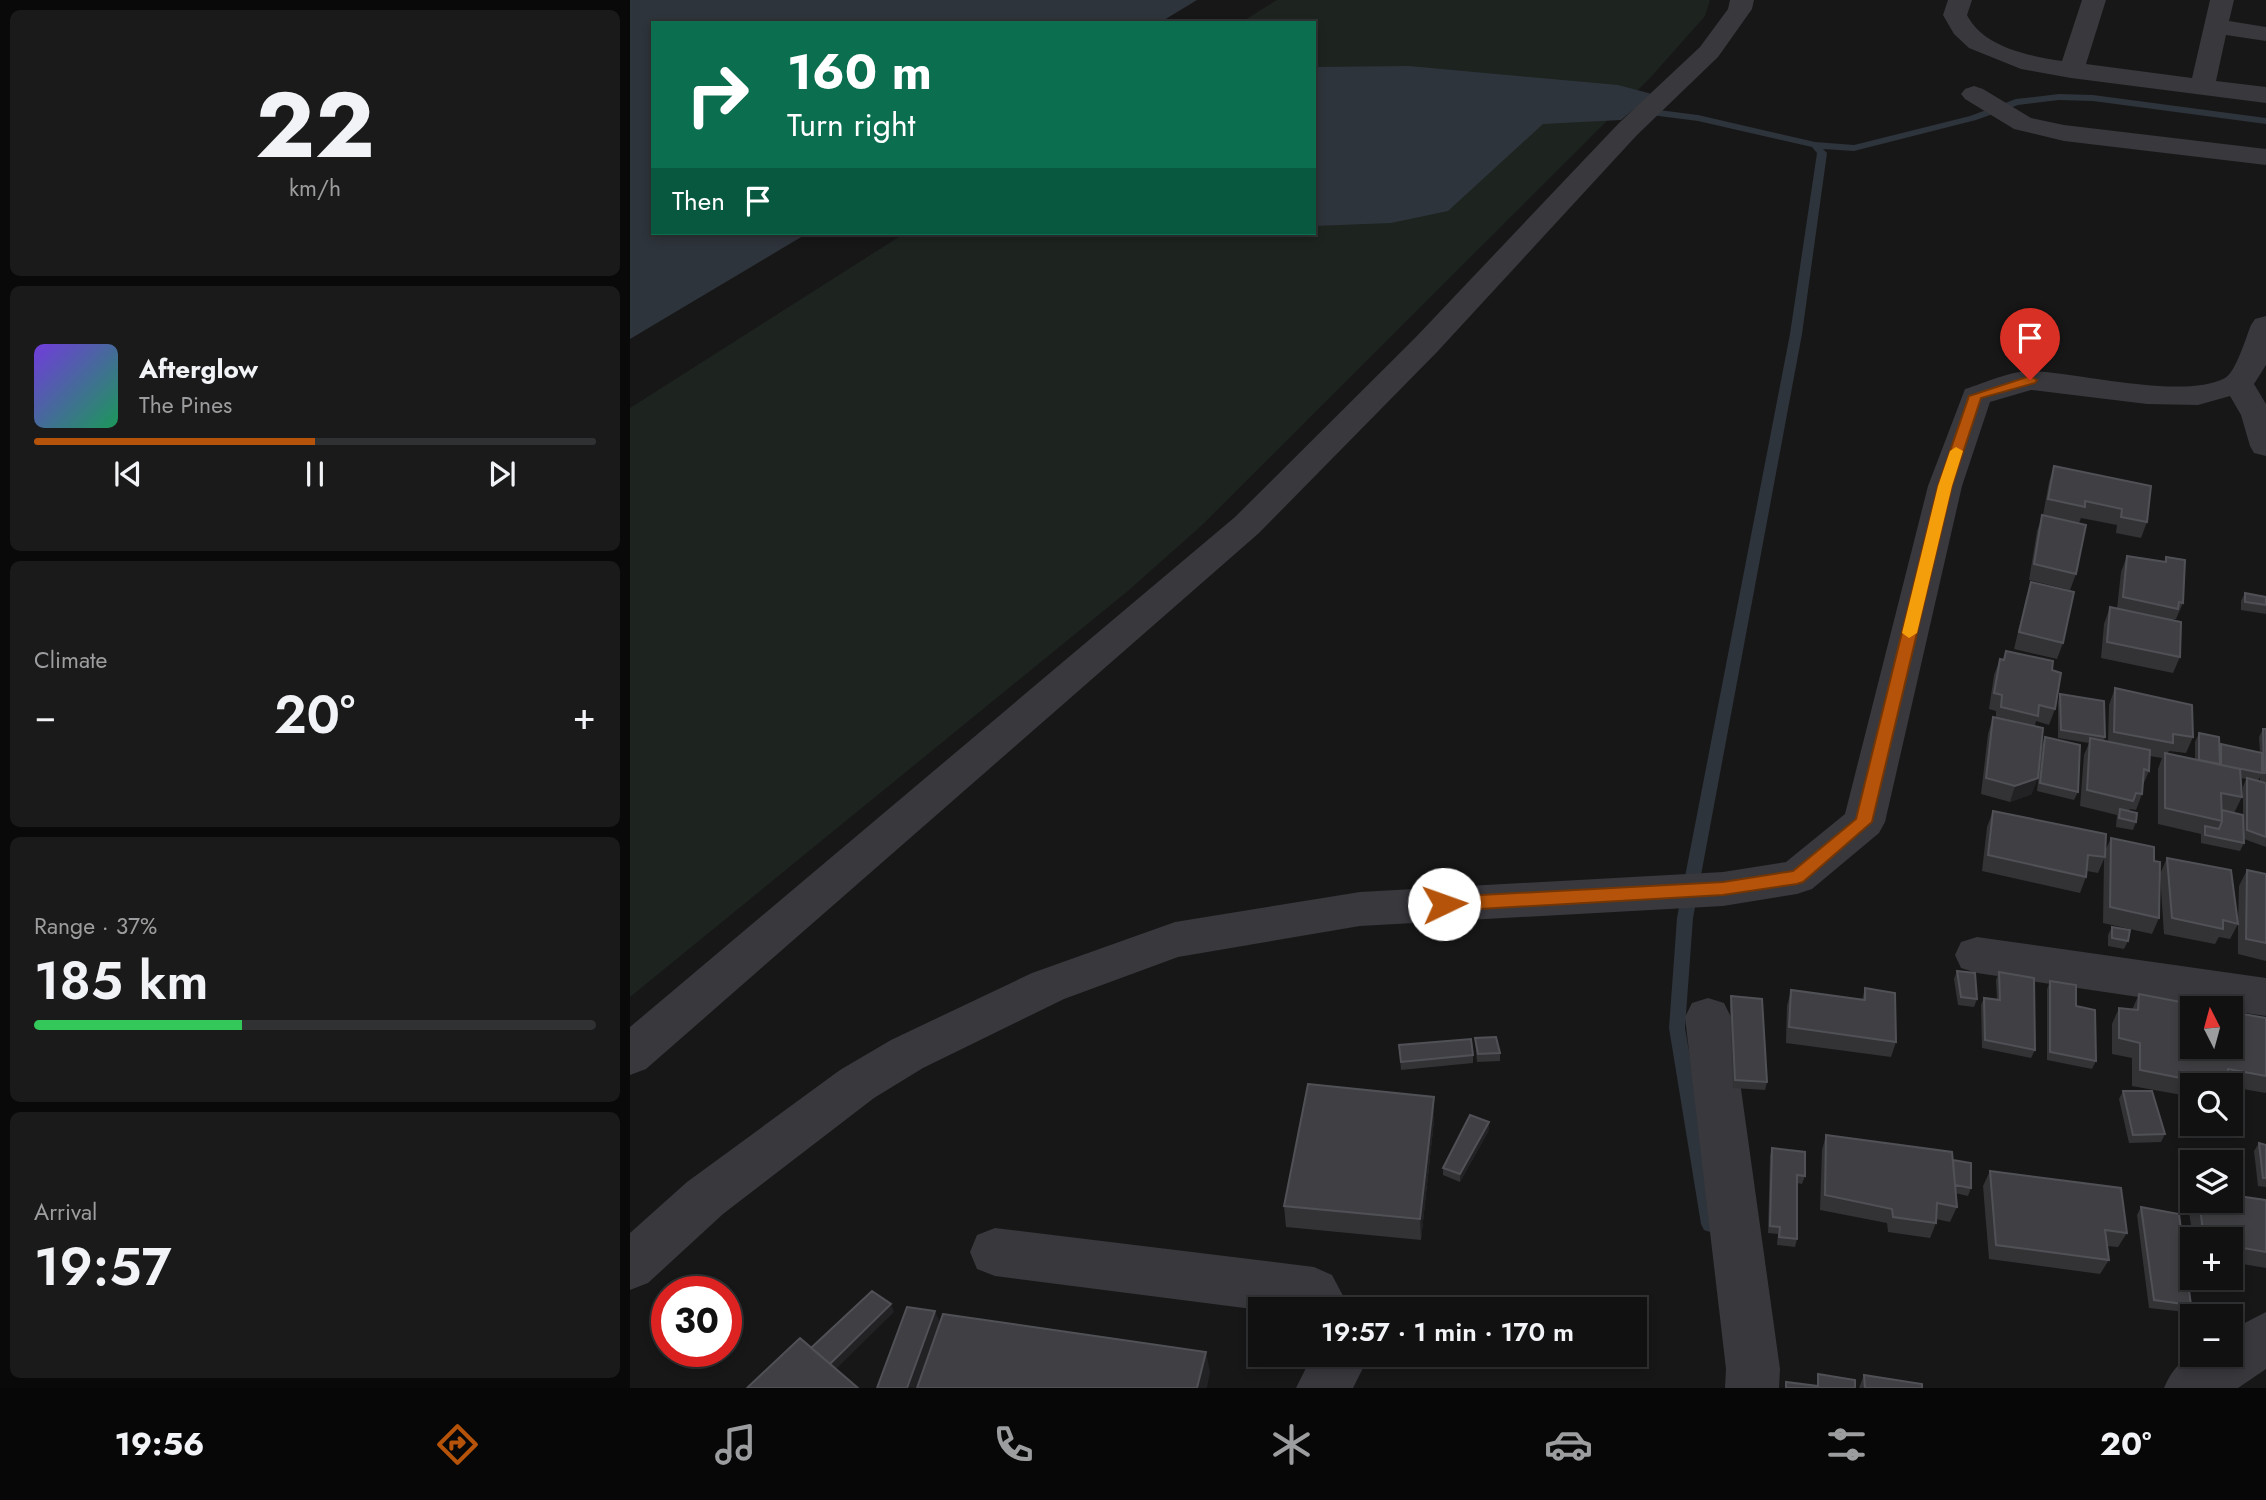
<!DOCTYPE html>
<meta charset="utf-8">
<style>
:root{--surface:#111112;--page:#1a1a1b;--text:#f1f3f6;--muted:#9c9d9f;--line:#303132;--accent:#b45309}
body{margin:0;font-family:Jost,sans-serif;background:var(--page);color:var(--text);height:100vh;display:flex;flex-direction:column;font-size:26px;white-space:nowrap}
*{box-sizing:border-box;margin:0}
p{font-size:23px;color:var(--muted)}
.icon{flex:none;width:38px;height:38px;fill:none;stroke:currentColor;stroke-width:2;stroke-linecap:round;stroke-linejoin:round}
.map{position:relative;flex:1;overflow:hidden}
.side{display:flex;flex-direction:column;gap:10px;padding:10px;background:#09090a;width:630px}
.side>*{flex:none}
.hud{position:absolute;left:21px;top:21px;width:665px;height:214px;border-radius:0px;box-shadow:0 4px 10px #0003,0 0 0 2px var(--line);background:#0b6e4f;color:#fff;overflow:hidden}
.needle{width:46px;rotate:354deg}
.fabs{position:absolute;left:1550px;top:996px;display:grid;gap:14px}
.fabs a{display:grid;place-items:center;width:63px;height:63px;border-radius:0px;background:var(--surface);box-shadow:0 4px 10px #0003,0 0 0 2px var(--line);font-size:35px}
.speed{position:absolute;left:21px;top:1276px;display:flex;gap:14px;font-size:35px;font-weight:700;text-align:center}
.speed>*{display:grid;place-content:center;width:91px;height:91px;border-radius:50%;background:var(--surface);box-shadow:0 4px 10px #0003,0 0 0 2px var(--line);line-height:1}
.speed .limit{border:10px solid #d22;background:#fff;color:#111}
.pin{position:absolute;display:grid;place-items:center;width:60px;height:60px;color:#fff;margin:-72px -30px;border-radius:50% 50% 50% 0;rotate:-45deg;box-shadow:0 0 7px #0007}
.pin .icon{rotate:45deg}
.me{position:absolute;width:77px;margin:-38px;rotate:87deg;stroke-linejoin:round;filter:drop-shadow(0 0 5px #0008)}
.turn{display:flex;align-items:center;gap:24px;height:147px;padding:0 21px;font-size:32px}
.turn .icon{width:91px;height:91px;stroke-width:2.5}
.turn b{display:block;font-size:49px;line-height:60px}
.then{display:flex;align-items:center;height:66px;padding:0 21px;background:#0003;gap:14px;font-size:26px}
.big{font-size:52px;font-weight:600;line-height:1.1}
.side .tile{flex:1;display:flex;flex-direction:column;justify-content:center;gap:10px;min-width:0;padding:0 24px;border-radius:10px;background:var(--page)}
.side .dial{align-items:center;gap:0}
.dial b{font-size:91px;line-height:1}
.song{display:flex;align-items:center;gap:21px}
.cover{width:84px;height:84px;border-radius:10px;background:linear-gradient(135deg,hsl(260 70% 55%),hsl(150 70% 35%))}
.played{height:7px;border-radius:4px;background:linear-gradient(90deg,var(--accent) 50%,var(--line) 50%)}
.keys{display:flex;justify-content:space-around;direction:ltr}
.heat{display:flex;justify-content:space-between;align-items:center;font-size:38px;direction:ltr}
.charge{height:10px;border-radius:5px;background:linear-gradient(90deg,#34c759 37%,var(--line) 0)}
.trip{position:absolute;left:618px;top:1297px;width:399px;height:70px;border-radius:0px;background:var(--surface);box-shadow:0 4px 10px #0003,0 0 0 2px var(--line);font-weight:600;line-height:70px;text-align:center}
.tab-bar{display:flex;height:112px;justify-content:space-around;align-items:center;background:#070707;color:var(--muted)}
.tab-bar .icon{width:49px;height:49px}
.tab-bar .active{color:var(--accent)}
.tab-bar b{font-size:32px;color:var(--text)}
main{display:flex;flex:1;min-height:0}
.map>svg:first-child{display:block}
.green{fill:#1d231f}
.water{fill:#2e343b}
.lines{fill:none;stroke-linecap:round;stroke-linejoin:round}
.stream{fill:#2e343b;fill-rule:evenodd}
.minor{fill:#38383d;fill-rule:evenodd}
.wall{fill:#333336;fill-rule:evenodd}
.shaded-wall{fill:#222224}
.building{fill:#404044;stroke:#505156;stroke-width:2}
.route{fill:#b45309;stroke:#753606;stroke-width:2}
.slow{fill:#f59e0b}
</style>
<main>
<section class="side">
<div class="tile dial"><b>22</b><p>km/h</p></div>
<div class="tile">
<div class="song"><i class="cover"></i><div><b>Afterglow</b><p>The Pines</p></div></div>
<div class="played"></div>
<div class="keys"><svg class="icon" aria-label="previous" viewBox="0 0 24 24"><path d="M18 5L8 12l10 7zM5 5v14"/></svg><svg class="icon" aria-label="pause" viewBox="0 0 24 24"><path d="M8 5v14M16 5v14"/></svg><svg class="icon" aria-label="next" viewBox="0 0 24 24"><path d="M6 5l10 7-10 7zM19 5v14"/></svg></div>
</div>
<div class="tile"><p>Climate</p>
<div class="heat"><a>−</a><b class="big">20°</b><a>+</a></div>
</div>
<div class="tile"><p>Range · 37%</p><b class="big">185 km</b><div class="charge"></div></div>
<div class="tile"><p>Arrival</p><b class="big">19:57</b></div>
</section>
<div class="map">
<svg width="1636" height="1388" viewBox="0 0 1636 1388">
<rect width="100%" height="100%" fill="#171718"/>
<!-- green -->
<path class="green" d="M647,0H1080L1075,16L1021,77L571,526L499,590L0,997V408L275,233H684V23H610Z"/>
<!-- water -->
<path class="water" d="M0,0H567L529,23H23V233H178L0,339Z
M779,66L988,85L1022,94L991,120L913,124L818,211L761,223L684,226V67Z"/>
<g class="lines">
<!-- stream -->
<path class="stream" d="M1429,94L1463,95L1636,118V124L1463,101L1429,100L1388,105L1346,120L1224,151L1193,149L1197,153L1172,334L1063,918L1055,1028L1089,1224L1086,1230L1080,1232L1074,1230L1071,1224L1039,1028L1047,918L1160,334L1187,153L1182,147L1068,121L1013,114L1008,111L1013,108L1068,115L1185,142L1224,145L1340,116L1386,99Z"/>
<!-- minor -->
<path class="minor" d="M1100,0H1124L1122,9L1088,57L1007,135L807,352L629,533L16,1069L0,1075V1027L605,517L785,338L989,123L1070,47L1098,9Z
M1318,0H1342L1337,15C1353,47 1399,56 1432,61L1452,0H1476L1456,64L1562,78L1580,0H1604L1599,21L1636,27V41L1596,35L1586,81L1636,87V103L1441,78L1391,69L1339,48L1324,34L1313,15Z
M1344,86L1353,89L1401,118L1434,125L1636,149V165L1434,141L1384,129L1335,99L1331,94L1335,89Z
M1636,316V365L1624,384L1636,404V456L1624,453L1620,446L1611,415L1600,396L1568,405L1517,404L1401,390L1360,402L1332,486L1255,822L1249,833L1182,889L1167,894L1093,906L730,926L548,957L434,999L293,1068L244,1098L93,1214L18,1283L0,1290V1233L57,1182L210,1070L261,1040L402,973L545,922L730,892L1093,872L1156,862L1215,814L1298,486L1335,389C1355,383 1382,370 1402,371C1451,373 1553,400 1595,378C1606,372 1616,337 1621,325L1625,319Z
M1347,937L1636,978V1016L1601,1011V1008H1583L1347,973L1331,968L1325,955L1331,942Z
M1078,998L1094,1003L1101,1017L1150,1369L1149,1388H1095L1096,1369L1055,1017L1062,1003Z
M365,1228L684,1267L702,1275L720,1309L630,1310L365,1276L347,1269L340,1252L347,1235Z
M1636,1312V1369L1608,1388H1534C1549,1353 1567,1354 1601,1354V1330Z
M683,1354H740L723,1388H666Z"/>
</g>
<!-- wall -->
<path class="wall" d="M1424,466L1517,522L1511,538L1486,533L1487,525L1451,518L1449,523L1446,574L1440,590L1399,580L1407,531L1413,515L1419,482Z
M1497,556L1534,562L1536,557L1553,603L1546,619H1544L1543,620L1550,657L1543,673L1471,658L1474,624L1480,607L1487,609L1491,572Z
M1401,582L1433,643L1427,659L1384,649L1396,598Z
M1615,593L1636,597V614L1611,610V601Z
M1376,651L1422,670L1425,709L1419,725L1406,721L1405,726L1402,794L1380,802L1351,794L1358,734L1363,717L1366,718V711L1359,709L1364,675L1370,659L1374,660Z
M1485,688L1563,737L1556,753L1539,751L1538,753L1565,759V742L1569,733L1589,748L1591,744L1630,752L1629,737L1633,729H1636V782L1630,781V777L1628,781L1636,783V847L1614,839V843L1610,851L1571,843V834L1528,824V769L1532,758L1520,756L1519,771L1513,785L1512,794L1506,810L1500,809L1499,811L1506,822L1503,830L1486,827L1487,815L1450,806L1454,755L1459,743L1428,738V702L1430,694L1475,737L1474,741L1478,742L1479,705ZM1611,778L1616,779L1613,787V824L1604,813L1612,797Z
M1415,737L1448,792L1444,800L1407,791L1412,745Z
M1363,811L1475,851L1481,838L1524,861L1529,918L1522,934L1473,923L1474,859L1468,873L1457,871L1456,877L1450,893L1352,871L1357,827Z
M1537,858L1608,922L1609,886L1617,870L1636,874V961L1608,954V924L1600,939L1589,937L1585,944L1534,934L1530,874Z
M1482,927L1498,941L1494,949L1478,946V935Z
M1327,971L1347,999L1344,1007L1328,1005L1324,979Z
M1369,972L1405,1050L1401,1058L1352,1048L1351,1005L1354,998L1367,999L1366,980Z
M1420,981L1446,1006L1466,1061L1462,1069L1417,1060V989Z
M1235,988L1266,1042L1261,1057L1156,1043L1157,1006L1161,990L1232,1000Z
M1509,994L1636,1018V1093L1601,1087V1085H1563V1097L1502,1086V1058L1482,1054V1024L1489,1008L1502,1010Z
M1101,996L1137,1082L1135,1090L1103,1088L1100,1004Z
M845,1038L870,1053V1061L847,1062Z
M769,1045L843,1055V1063L771,1070Z
M1493,1091L1535,1134L1531,1142L1499,1143L1489,1099Z
M804,1120L791,1240L656,1227L654,1206Z
M859,1130L830,1182L813,1175V1168Z
M1196,1135L1323,1160L1341,1188L1338,1196L1325,1193L1327,1207L1320,1222L1306,1219V1223L1300,1238L1258,1232L1257,1223L1190,1210L1192,1150Z
M1629,1143L1636,1145V1187L1628,1186L1624,1151Z
M1142,1148L1175,1176L1172,1184L1167,1183V1239L1165,1247L1147,1245L1148,1234L1138,1233L1140,1156Z
M1360,1171L1497,1233L1488,1247L1477,1246L1479,1260L1470,1274L1359,1259L1353,1186Z
M1563,1198V1200H1636V1268L1601,1262V1239H1563L1558,1205Z
M1511,1207L1561,1305L1556,1312L1519,1308L1507,1215Z
M1234,1375L1292,1388H1229Z"/>
<!-- shaded-wall -->
<path class="shaded-wall" d="M1408,778L1402,794L1380,802L1385,786Z
M804,1097V1120L791,1240L790,1219Z
M859,1122V1130L830,1182V1174Z
M261,1304L264,1312L203,1372L198,1365Z
M305,1311L311,1325L288,1388H277Z
M576,1352L580,1372L577,1388H567Z"/>
<!-- building -->
<path class="building" d="M1424,466L1521,486L1517,522L1491,517L1492,509L1455,501V507L1418,499Z
M1412,515L1456,525L1446,574L1404,564Z
M1497,556L1536,562V557L1555,560L1553,603L1549,602L1548,609L1493,597Z
M1401,582L1444,592L1433,643L1389,632Z
M1615,593L1636,597V605L1615,602Z
M1480,607L1551,622L1550,657L1477,642Z
M1376,651L1423,661L1422,670L1431,673L1425,709L1409,705L1408,716L1371,707L1372,695L1364,693L1370,659L1374,660Z
M1485,688L1562,705L1563,737L1543,734V743L1484,732Z
M1430,694L1474,701L1475,737L1431,730Z
M1363,717L1413,728L1408,778L1385,786L1356,778Z
M1633,729H1636V773H1634Z
M1569,733L1589,737L1590,764L1569,760Z
M1415,737L1450,745L1448,792L1410,783Z
M1460,738L1520,750L1519,771L1514,769L1512,794L1506,793L1503,801L1457,790Z
M1591,744L1632,753V773L1591,765Z
M1535,753L1610,769L1612,797L1591,793L1592,821L1535,808Z
M1617,778L1636,783V837L1617,830Z
M1490,809L1507,813L1506,822L1489,818Z
M1592,810L1613,815L1614,843L1575,835V826L1589,829L1592,821Z
M1363,811L1476,834L1475,857L1458,855L1456,877L1358,855Z
M1481,838L1524,847V861L1530,862L1529,918L1480,907Z
M1537,858L1601,870L1608,924L1593,920V929L1542,918Z
M1617,870L1636,874V943L1616,939Z
M1482,927L1500,930L1498,941L1482,938Z
M1327,971L1345,973L1347,999L1331,997Z
M1369,972L1404,978L1405,1050L1355,1040L1354,998L1370,1000Z
M1420,981L1446,985V1006L1465,1010L1466,1061L1420,1052Z
M1235,988L1265,993L1266,1042L1159,1027L1161,990L1235,1000Z
M1509,994L1582,1008H1563V1046H1601V1012L1636,1018V1076L1598,1069L1597,1085H1586L1510,1070V1043L1489,1038V1008L1508,1010Z
M1101,996L1132,999L1137,1082L1105,1080Z
M866,1037L870,1053L848,1054L845,1038Z
M841,1039L843,1055L771,1062L769,1045Z
M678,1084L804,1097L790,1219L654,1206Z
M1493,1091H1522L1535,1134L1503,1135Z
M840,1115L859,1122L830,1174L813,1168Z
M1196,1135L1322,1152L1327,1207L1307,1203L1306,1223L1263,1217L1262,1209L1195,1195Z
M1629,1143L1636,1145V1178H1633Z
M1142,1148L1175,1152V1176L1167,1175V1239L1149,1237L1150,1227L1140,1226Z
M1323,1160L1341,1163V1188L1325,1185Z
M1360,1171L1491,1188L1497,1233L1475,1230L1479,1260L1366,1245Z
M1601,1195L1636,1200V1252L1601,1246V1239H1574L1569,1200H1601Z
M1511,1207L1549,1214L1561,1305L1524,1300Z
M242,1291L261,1304L200,1364L181,1348Z
M277,1307L305,1311L277,1388H247Z
M313,1314L576,1352L567,1388H287Z
M170,1338L228,1388H117Z
M1188,1374L1225,1380V1388H1156V1382L1188,1386Z
M1234,1375L1292,1384V1388H1235Z"/>
<!-- route -->
<path class="route" d="M1400,376L1407,380L1405,383L1351,398L1322,486L1242,822L1173,882L1167,884L1093,895L814,911L808,909L805,904L808,899L814,897L1093,882L1163,871L1226,819L1308,486L1339,396Z"/>
<!-- slow -->
<path class="slow" d="M1326,447L1333,451L1322,486L1287,633L1279,638L1272,633L1308,486L1320,451Z"/>
</svg>
<div class="fabs">
<a><svg class="needle" viewBox="-14 -14 28 28"><path d="M0-13l5 13h-10z" fill="#e53935"/><path d="M0 13l5-13h-10z" fill="#9c9d9f"/></svg></a>
<a><svg class="icon" aria-label="search" viewBox="0 0 24 24"><circle cx="10" cy="10" r="6"/><path d="M15 15l6 6"/></svg></a>
<a><svg class="icon" aria-label="layers" viewBox="0 0 24 24"><path d="M12 4l9 5-9 5-9-5zM3 14l9 5 9-5"/></svg></a>
<a>+</a>
<a>−</a>
</div>
<div class="speed"><div class="limit">30</div></div>
<div class="pin" style="left:1400px;top:380px;background:#d93025"><svg class="icon" aria-label="arrive" viewBox="0 0 24 24"><path d="M6 21V4h12l-3 4 3 4H6"/></svg></div>
<svg class="me" style="left:814px;top:904px" viewBox="-20 -20 40 40"><circle r="19" fill="#fff"/><path d="M0-13L10 11 0 6-10 11z" fill="#b45309"/></svg>
<div class="trip">19:57 · 1 min · 170 m</div>
<div class="hud">
<div class="turn"><svg class="icon" aria-label="right" viewBox="0 0 24 24"><path d="M7 20v-9h11M14 6l5 5-5 5"/></svg><div><b>160 m</b>Turn right</div></div>
<div class="then">Then<svg class="icon" aria-label="arrive" viewBox="0 0 24 24"><path d="M6 21V4h12l-3 4 3 4H6"/></svg></div>
</div>
</div>
</main>
<nav class="tab-bar">
<b>19:56</b>
<svg class="icon active" aria-label="directions" viewBox="0 0 24 24"><path d="M12 3l9 9-9 9-9-9zM9 14v-3h6M13 9l2 2-2 2"/></svg>
<svg class="icon" aria-label="music" viewBox="0 0 24 24"><path d="M9 18V5l10-2v13"/><circle cx="6" cy="18" r="3"/><circle cx="16" cy="16" r="3"/></svg>
<svg class="icon" aria-label="phone" viewBox="0 0 24 24"><path d="M5 4h4l2 5-3 2q2 4 5 5l2-3 5 2v4C11 20 4 13 5 4z"/></svg>
<svg class="icon" aria-label="climate" viewBox="0 0 24 24"><path d="M12 3v18M4 7l16 10M4 17L20 7"/></svg>
<svg class="icon" aria-label="car" viewBox="0 0 24 24"><path d="M5 17H2v-5l4-1 3-4h7l3 4 3 1v5h-3M9 17h6M6 11h13"/><circle cx="7" cy="17" r="2"/><circle cx="17" cy="17" r="2"/></svg>
<svg class="icon" aria-label="filters" viewBox="0 0 24 24"><path d="M4 7h16M4 17h16"/><circle cx="9" cy="7" r="2"/><circle cx="15" cy="17" r="2"/></svg>
<b>20°</b>
</nav>
